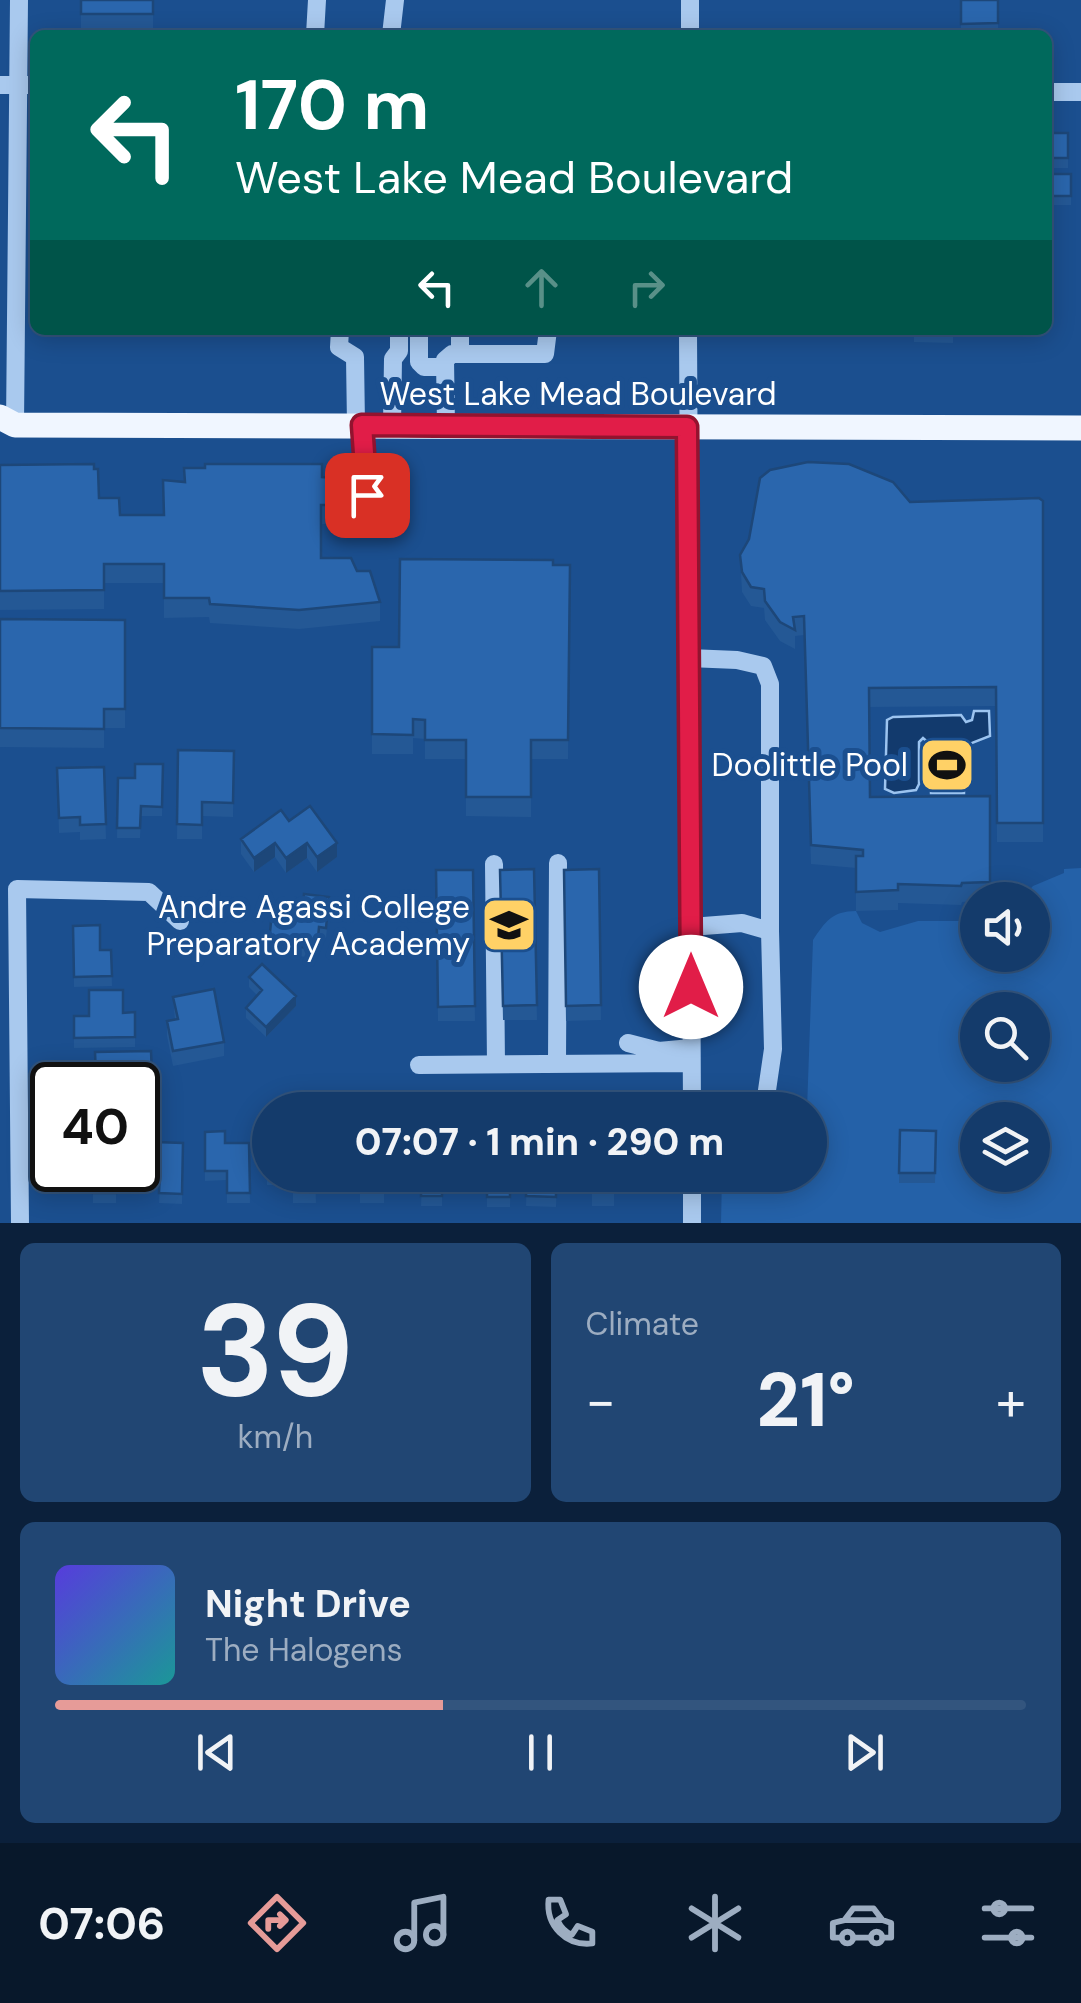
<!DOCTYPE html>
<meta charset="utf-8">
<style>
:root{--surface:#143b6b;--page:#214673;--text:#f1f3f6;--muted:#9dadc1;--line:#33557e;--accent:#e69b98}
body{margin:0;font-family:"DM Sans",sans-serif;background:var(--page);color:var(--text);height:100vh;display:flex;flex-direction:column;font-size:38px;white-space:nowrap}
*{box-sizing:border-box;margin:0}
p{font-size:32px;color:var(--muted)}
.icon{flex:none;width:55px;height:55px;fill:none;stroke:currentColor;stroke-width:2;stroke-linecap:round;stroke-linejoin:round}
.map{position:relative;height:1223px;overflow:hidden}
.panel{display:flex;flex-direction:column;gap:20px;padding:20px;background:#0b203b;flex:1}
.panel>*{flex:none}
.guide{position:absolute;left:30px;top:30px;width:1022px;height:305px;border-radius:15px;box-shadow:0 5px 25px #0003,0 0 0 2px var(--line);background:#00695c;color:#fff;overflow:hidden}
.fabs{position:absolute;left:960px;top:882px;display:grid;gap:20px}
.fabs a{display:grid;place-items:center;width:90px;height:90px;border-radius:50%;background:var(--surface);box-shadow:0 5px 25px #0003,0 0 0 2px var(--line);font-size:50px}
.speed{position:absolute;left:30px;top:1062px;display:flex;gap:20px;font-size:50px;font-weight:700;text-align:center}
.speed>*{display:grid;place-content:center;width:130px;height:130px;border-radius:50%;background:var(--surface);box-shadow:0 5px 25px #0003,0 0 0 2px var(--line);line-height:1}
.speed .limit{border:5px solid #111;border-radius:15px;background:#fff;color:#111}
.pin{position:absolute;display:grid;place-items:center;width:85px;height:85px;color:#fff;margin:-42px;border-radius:20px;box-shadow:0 5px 15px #0006}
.me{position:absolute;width:110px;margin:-55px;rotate:0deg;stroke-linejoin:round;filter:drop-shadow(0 0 8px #0008)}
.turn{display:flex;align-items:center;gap:35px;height:210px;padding:0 40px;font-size:45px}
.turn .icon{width:130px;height:130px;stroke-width:2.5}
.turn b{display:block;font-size:70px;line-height:85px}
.lanes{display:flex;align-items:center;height:95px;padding:0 40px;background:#0003;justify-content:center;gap:50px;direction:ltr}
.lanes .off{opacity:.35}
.big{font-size:75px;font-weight:800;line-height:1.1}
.panel .widget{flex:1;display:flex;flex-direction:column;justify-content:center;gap:15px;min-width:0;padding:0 35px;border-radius:15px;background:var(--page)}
.panel .dial{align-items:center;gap:0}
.dial b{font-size:130px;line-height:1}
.song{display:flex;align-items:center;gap:30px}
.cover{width:120px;height:120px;border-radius:15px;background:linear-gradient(135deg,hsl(250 70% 55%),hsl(180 70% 35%))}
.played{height:10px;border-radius:5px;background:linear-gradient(90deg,var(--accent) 40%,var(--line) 40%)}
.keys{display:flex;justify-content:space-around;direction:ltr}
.heat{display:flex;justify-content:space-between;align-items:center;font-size:55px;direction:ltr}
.panel .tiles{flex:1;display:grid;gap:20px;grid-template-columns:1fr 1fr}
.widget:last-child{grid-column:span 2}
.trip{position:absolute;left:252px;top:1092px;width:575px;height:100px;border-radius:50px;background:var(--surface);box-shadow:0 5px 25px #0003,0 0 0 2px var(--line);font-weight:800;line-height:100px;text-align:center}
.tabs{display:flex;height:160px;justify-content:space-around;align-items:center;background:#08182b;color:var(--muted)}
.tabs .icon{width:70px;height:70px}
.tabs .on{color:var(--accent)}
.tabs b{font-size:45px;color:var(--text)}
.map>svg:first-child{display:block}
.green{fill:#2461a8;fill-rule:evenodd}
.water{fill:#123a6d;stroke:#9cc4f0;stroke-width:2.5}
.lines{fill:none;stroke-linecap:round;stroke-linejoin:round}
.minor{stroke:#a9c9ee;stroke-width:18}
.major{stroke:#f0f6ff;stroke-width:25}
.wall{fill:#245895}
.shaded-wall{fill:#1d4779}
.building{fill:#2a66ad;stroke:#1d4779;stroke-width:2.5}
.route-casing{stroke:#92132f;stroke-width:25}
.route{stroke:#e11d48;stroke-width:18}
.labels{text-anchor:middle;stroke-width:10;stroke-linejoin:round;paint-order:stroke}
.street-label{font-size:32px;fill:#fff;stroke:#1b4f8f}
.poi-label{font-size:32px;fill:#fff;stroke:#1b4f8f;text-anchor:end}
</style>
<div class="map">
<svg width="1081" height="1223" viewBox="0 0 1081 1223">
<rect width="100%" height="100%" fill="#1b4f8f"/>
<!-- green -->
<path class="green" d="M1081,868V1223H721L722,1175H810V1110H807L813,940C825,922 832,911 856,911L862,923L880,932L918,921H977L978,955H1032V900H1020L1033,886L1064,873V869ZM978,1010H1032V1065H978ZM978,1120H1032V1175H978Z"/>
<!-- water -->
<path class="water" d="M974,711H989L990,736L964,746V793H931L930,744L923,738L919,742V784L916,790L894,793L885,789L887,720L893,717L961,715L966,722L972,720Z"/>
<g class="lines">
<!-- minor -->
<path class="minor" d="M315,35L317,0
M391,35L395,0
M690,35V0
M0,85H35
M1048,92H1081
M340,330L339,347L355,357L356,425
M419,330V362L424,367H445
M460,330V354
M688,330L692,1110
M15,425L19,0
M362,425L369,516L377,528
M392,425L393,359L399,351V330
M446,426L445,360L452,354H545L548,330
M689,658L737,660L763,666L770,684V931
M494,864L496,1064
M691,927L742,923L770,931L773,1049L765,1104L750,1110
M628,1043L659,1051L691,1048
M557,1064L558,863
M419,1065L691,1063
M692,1175V1223
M20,1223L17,889L149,892L180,921"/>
<!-- major -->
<path class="major" d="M0,417L15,425L1081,428"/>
</g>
<!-- wall -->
<path class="wall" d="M81,0H153V29H81Z
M961,0H998V33L961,34Z
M1048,133H1068V168H1048Z
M1048,174H1071V205H1048Z
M914,330H953V343L914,342Z
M0,465L94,469L99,498L120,515H164L185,482L338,478V524H321V558L357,571L380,602V621L299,629L210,623L209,617L164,618V583H104V609L0,610Z
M1043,501V842H997L996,706L869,707L870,797L990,796V900L962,902L961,905L898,903V910L856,911V868L811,864L804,635L795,636V649L780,641L765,620L764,608L751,606L742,592L740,555L910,502Z
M553,565H570L568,759H531V817L466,816V759H425V739L413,738V754H372V647H399Z
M0,619L125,620V728H104V748L0,747Z
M178,750L234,751L233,817L202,816V839H177Z
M163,764L162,816H141L140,838H117L118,778H135Z
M104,767L106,839L80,840V832L59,833L57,768Z
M289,821L337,857L317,872L307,858L286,873L275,857L254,872L241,854V839Z
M534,869L537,1020H503L500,870Z
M599,869L601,1020L566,1021L564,870Z
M436,870H473L475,1021H438Z
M329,907L326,938L319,937L317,958L269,953V943L302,915Z
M73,926L100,950H111L112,986L74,987Z
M249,977L296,1006L266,1037L246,1018V1008L258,996L249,987Z
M173,997L224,1042V1056L173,1066L167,1036V1021L175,1020Z
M135,1012V1047L74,1048V1016Z
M151,1051L152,1090H138V1117V1085L96,1076Z
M138,1130L156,1142L183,1143L182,1204L159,1203L160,1180H138Z
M900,1130L936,1131L935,1183H899Z
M205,1132L225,1143H249L250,1203H227V1180L205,1181Z
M266,1140H270V1175H315L316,1203H293V1185H267Z
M65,1170H116V1203H93V1180H65Z
M329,1175H384V1203H360V1189H329Z
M393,1175H442V1206H421L422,1182H393Z
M465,1175H511L510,1207H487V1184L465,1183Z
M527,1175H579V1179H557L556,1207L526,1206Z
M592,1175H639V1189H614V1206H592Z"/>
<!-- shaded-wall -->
<path class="shaded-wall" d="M275,843V857L254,872V858Z
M307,843V858L286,873V858Z
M337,843V857L317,872V857Z
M296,996V1006L266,1037V1027Z"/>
<!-- building -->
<path class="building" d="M81,0H153V14H81Z
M961,0H998V23L961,24Z
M1048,133H1068V158H1048Z
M1048,174H1071V196H1048Z
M914,330H953V333L914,332Z
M808,462L849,464L893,482L910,502L1039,498L1043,501V823H997L996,687L869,688L870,797L990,796V882L962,883L961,886L898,884V890L856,892V856H863V850L811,845L804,616L793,617L795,630L780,622L765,601L764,589L751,587L742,572L740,555L749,539L760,478L770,470Z
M94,464V469H98L99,498H119L120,515H164L163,480L185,482L184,468H205V464H322V477L338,478V505H321V558H351L357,571H370L380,602L299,610L210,604L209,598H164V564H104V590L0,591V465Z
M400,559L553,560V565H570L568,740H531V797H466V740H425V720L413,719V735L372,734V647H399Z
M0,619L125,620V709H104V729L0,728Z
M178,750L234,751L233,803L202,802V825L177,824Z
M135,764H163L162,807L141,806L140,828H117L118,778H135Z
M104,767L106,824L80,825V817L59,818L57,768Z
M310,806L337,843L317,857L307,843L286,858L275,843L254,858L241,839L281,810L289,821Z
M534,869L537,1005L503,1006L500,870Z
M599,869L601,1005L566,1006L564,870Z
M436,870H473L475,1006L438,1007Z
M304,894L329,897L326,928L319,927L317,949L269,943L272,912L302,915Z
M100,925V950H111L112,976L74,977L73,926Z
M262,964L296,996L266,1027L246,1008L262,990L249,977Z
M214,989L224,1042L173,1051L167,1021L178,1019L173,997Z
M89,990H123V1013L135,1012V1037L74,1038V1016H89Z
M151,1051L152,1075L137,1076V1085H75V1076H96L95,1052Z
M138,1130H156V1142L183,1143L182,1194L159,1193L160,1170H138Z
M900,1130L936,1131L935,1173H899Z
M225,1131V1143H249L250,1193H227V1171H205V1132Z
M266,1140H270V1171H267Z
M65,1170H116V1193H93V1170Z
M293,1175H315L316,1188L293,1189Z
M360,1175H384V1189H360Z
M422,1175H442V1196H421Z
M487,1175H510V1197H487Z
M527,1175H556V1197L526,1196Z
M592,1175H614V1191H592Z"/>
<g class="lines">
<!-- route casing -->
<g class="route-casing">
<path id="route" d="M367,495L362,425L687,427L691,987"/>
</g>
<!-- route -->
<use href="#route" class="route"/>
</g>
<!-- icons -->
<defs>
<g id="stadium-square" transform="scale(2.875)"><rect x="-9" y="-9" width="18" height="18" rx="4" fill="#ffd166" stroke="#1b4f8f"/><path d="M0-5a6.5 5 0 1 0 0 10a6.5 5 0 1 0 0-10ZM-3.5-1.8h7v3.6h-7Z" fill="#111"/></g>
<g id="school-square" transform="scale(2.875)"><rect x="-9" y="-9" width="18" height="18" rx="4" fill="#ffd166" stroke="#1b4f8f"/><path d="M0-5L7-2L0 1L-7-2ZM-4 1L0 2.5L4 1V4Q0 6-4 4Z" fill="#111"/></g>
</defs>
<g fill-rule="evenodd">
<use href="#stadium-square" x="947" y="765"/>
<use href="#school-square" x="509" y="925"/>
</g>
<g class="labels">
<!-- street labels -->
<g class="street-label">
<text x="578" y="405">West Lake Mead Boulevard</text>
</g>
<!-- poi labels -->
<g class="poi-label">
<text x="908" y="776">Doolittle Pool</text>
<text x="470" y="918">Andre Agassi College<tspan x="470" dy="37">Preparatory Academy</tspan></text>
</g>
</g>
</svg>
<div class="fabs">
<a><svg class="icon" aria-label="sound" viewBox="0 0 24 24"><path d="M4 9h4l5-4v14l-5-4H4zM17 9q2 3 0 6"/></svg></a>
<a><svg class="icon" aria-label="search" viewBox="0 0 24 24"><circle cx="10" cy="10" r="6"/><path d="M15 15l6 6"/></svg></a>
<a><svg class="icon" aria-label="layers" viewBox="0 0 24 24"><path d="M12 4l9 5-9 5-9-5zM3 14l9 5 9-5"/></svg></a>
</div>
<div class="speed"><div class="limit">40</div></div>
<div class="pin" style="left:367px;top:495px;background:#d93025"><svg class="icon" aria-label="arrive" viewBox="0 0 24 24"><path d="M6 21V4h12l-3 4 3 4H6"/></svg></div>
<svg class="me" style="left:691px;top:987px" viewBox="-20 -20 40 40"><circle r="19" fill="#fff"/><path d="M0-13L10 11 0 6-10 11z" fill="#e11d48"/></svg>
<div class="trip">07:07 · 1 min · 290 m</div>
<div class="guide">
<div class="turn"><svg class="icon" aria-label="left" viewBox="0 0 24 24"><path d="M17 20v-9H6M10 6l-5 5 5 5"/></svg><div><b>170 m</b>West Lake Mead Boulevard</div></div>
<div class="lanes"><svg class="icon" aria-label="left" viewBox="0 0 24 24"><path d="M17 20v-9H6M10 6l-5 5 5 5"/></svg><svg class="icon off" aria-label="ahead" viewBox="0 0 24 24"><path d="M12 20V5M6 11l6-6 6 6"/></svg><svg class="icon off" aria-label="right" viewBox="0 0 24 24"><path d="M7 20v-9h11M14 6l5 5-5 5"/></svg></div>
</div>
</div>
<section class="panel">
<div class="tiles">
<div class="widget dial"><b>39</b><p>km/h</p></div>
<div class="widget"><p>Climate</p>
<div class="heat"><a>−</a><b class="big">21°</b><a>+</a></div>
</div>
<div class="widget">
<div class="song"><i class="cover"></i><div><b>Night Drive</b><p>The Halogens</p></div></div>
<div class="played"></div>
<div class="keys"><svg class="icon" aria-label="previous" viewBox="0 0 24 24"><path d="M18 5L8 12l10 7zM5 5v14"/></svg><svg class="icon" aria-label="pause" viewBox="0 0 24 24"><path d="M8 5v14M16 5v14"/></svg><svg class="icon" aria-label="next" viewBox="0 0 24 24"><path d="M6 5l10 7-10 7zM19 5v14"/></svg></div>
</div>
</div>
</section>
<nav class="tabs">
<b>07:06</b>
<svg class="icon on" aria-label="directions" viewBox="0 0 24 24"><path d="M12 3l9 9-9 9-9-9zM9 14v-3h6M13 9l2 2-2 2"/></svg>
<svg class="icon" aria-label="music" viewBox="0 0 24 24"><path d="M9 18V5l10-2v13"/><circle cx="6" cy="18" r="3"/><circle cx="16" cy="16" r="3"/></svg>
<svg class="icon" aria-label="phone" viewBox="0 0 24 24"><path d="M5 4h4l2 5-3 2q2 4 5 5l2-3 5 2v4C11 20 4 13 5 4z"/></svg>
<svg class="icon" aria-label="climate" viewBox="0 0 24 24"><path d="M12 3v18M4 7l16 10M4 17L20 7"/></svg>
<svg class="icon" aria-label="car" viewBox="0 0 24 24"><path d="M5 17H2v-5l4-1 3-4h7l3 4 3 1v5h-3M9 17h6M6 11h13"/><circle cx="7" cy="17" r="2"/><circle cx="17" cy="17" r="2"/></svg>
<svg class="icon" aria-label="filters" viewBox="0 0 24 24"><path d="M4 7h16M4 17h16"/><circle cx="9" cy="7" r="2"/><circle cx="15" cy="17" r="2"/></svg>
</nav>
